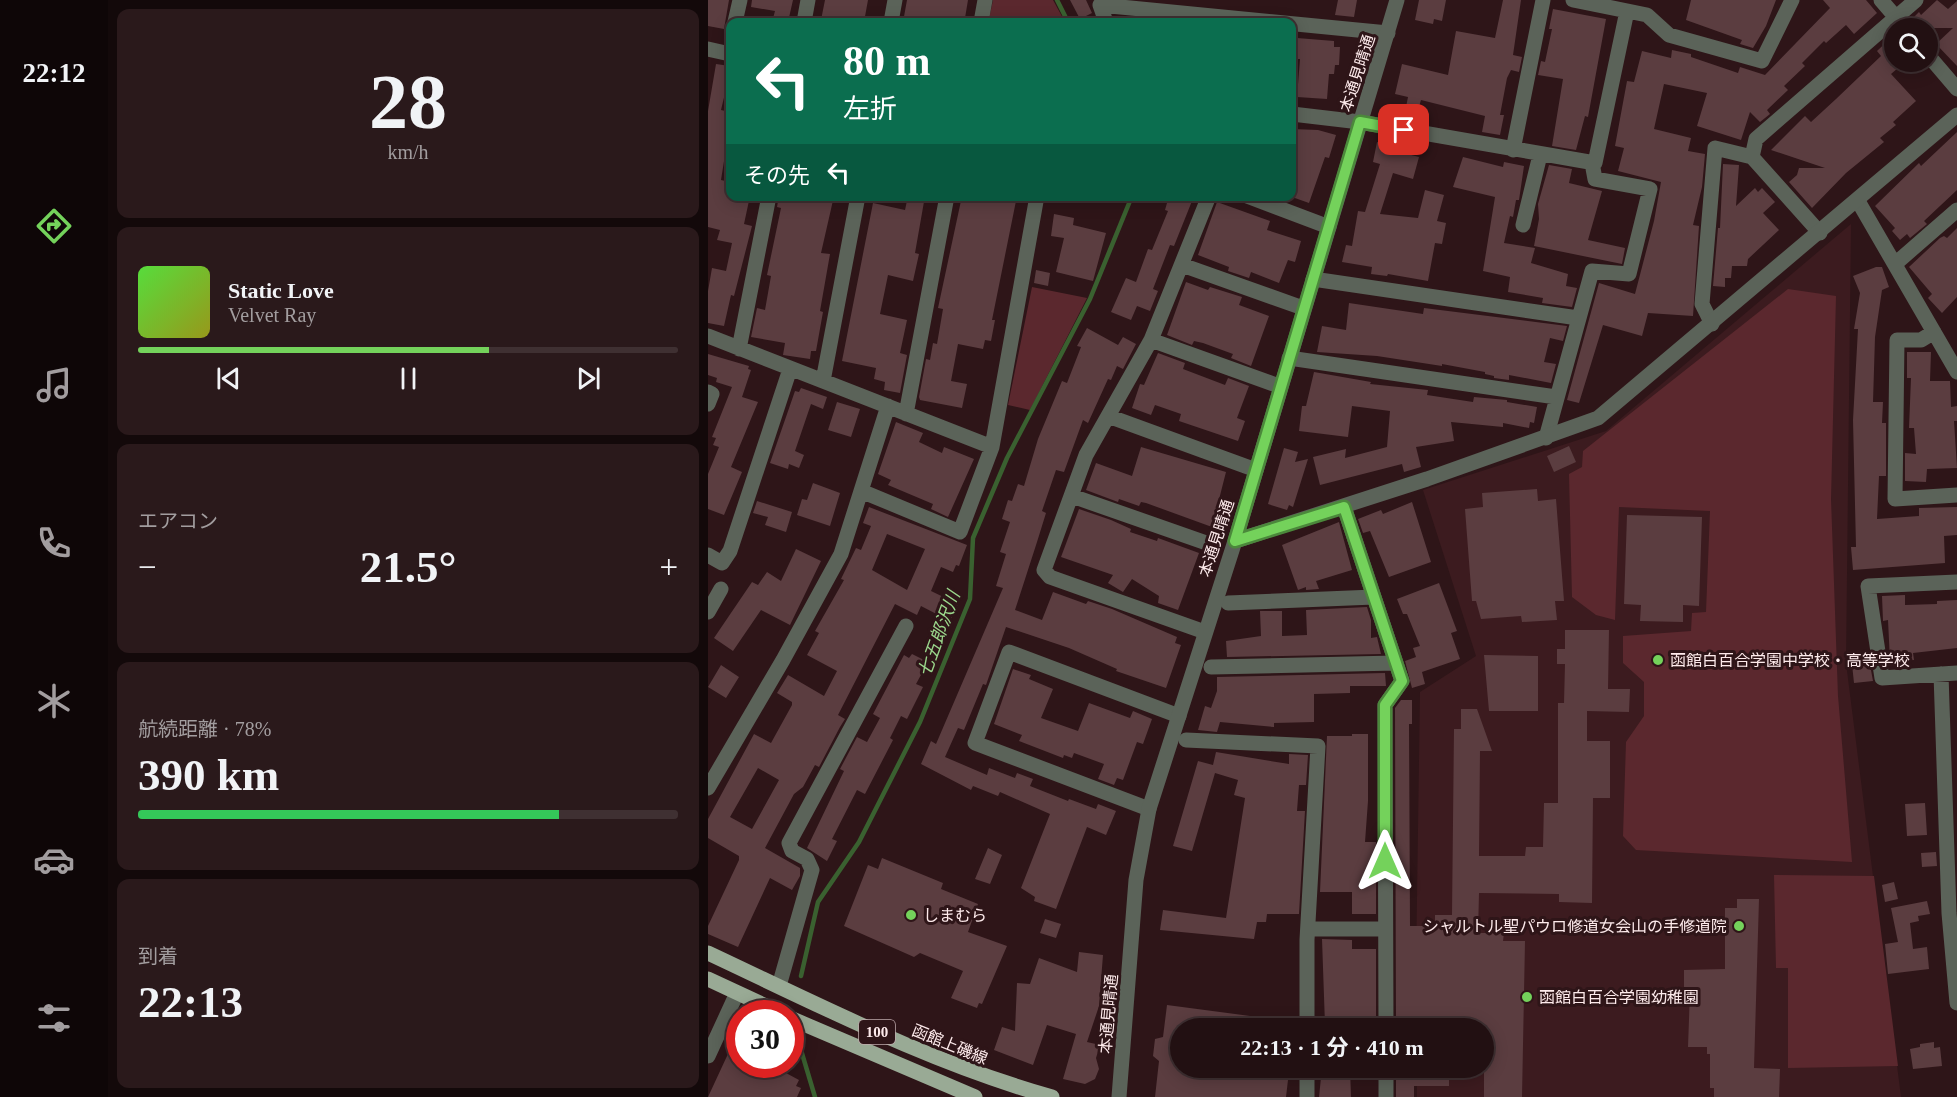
<!DOCTYPE html>
<html lang="ja">
<meta charset="utf-8">
<style>
:root{--surface:#221012;--page:#2a191b;--text:#f1f3f6;--muted:#a29d9f;--line:#3f3032;--accent:#74d25b}
body{margin:0;font-family:"Times New Roman","Noto Sans JP",serif;background:var(--page);color:var(--text);height:100vh;display:flex;flex-direction:column;font-size:22px;white-space:nowrap}
*{box-sizing:border-box;margin:0}
p{font-size:20px;color:var(--muted)}
.icon{flex:none;width:33px;height:33px;fill:none;stroke:currentColor;stroke-width:2;stroke-linecap:round;stroke-linejoin:round}
.map{position:relative;flex:1;overflow:hidden}
.side{display:flex;flex-direction:column;gap:9px;padding:9px;background:#13090a;width:600px}
.side>*{flex:none}
.banner{position:absolute;left:18px;top:18px;width:570px;height:183px;border-radius:12px;box-shadow:0 3px 15px #0003,0 0 0 2px var(--line);background:#0b6e4f;color:#fff;overflow:hidden}
.fabs{position:absolute;left:1176px;top:18px;display:grid;gap:12px}
.fabs a{display:grid;place-items:center;width:54px;height:54px;border-radius:50%;background:var(--surface);box-shadow:0 3px 15px #0003,0 0 0 2px var(--line);font-size:30px}
.speed{position:absolute;left:18px;top:1000px;display:flex;gap:12px;font-size:30px;font-weight:700;text-align:center}
.speed>*{display:grid;place-content:center;width:78px;height:78px;border-radius:50%;background:var(--surface);box-shadow:0 3px 15px #0003,0 0 0 2px var(--line);line-height:1}
.speed .limit{border:9px solid #d22;background:#fff;color:#111}
.pin{position:absolute;display:grid;place-items:center;width:51px;height:51px;color:#fff;margin:-26px;border-radius:12px;box-shadow:0 3px 9px #0006}
.me{position:absolute;width:66px;margin:-33px;rotate:0deg;stroke-linejoin:round;filter:drop-shadow(0 0 4px #0008)}
.turn{display:flex;align-items:center;gap:21px;height:126px;padding:0 18px;font-size:27px}
.turn .icon{width:78px;height:78px;stroke-width:2.5}
.turn b{display:block;font-size:42px;line-height:51px}
.then{display:flex;align-items:center;height:57px;padding:0 18px;background:#0003;gap:12px;font-size:22px}
.big{font-size:45px;font-weight:700;line-height:1.1}
.side .widget{flex:1;display:flex;flex-direction:column;justify-content:center;gap:9px;min-width:0;padding:0 21px;border-radius:12px;background:var(--page)}
.side .dial{align-items:center;gap:0}
.dial b{font-size:78px;line-height:1}
.song{display:flex;align-items:center;gap:18px}
.cover{width:72px;height:72px;border-radius:9px;background:linear-gradient(135deg,hsl(110 70% 55%),hsl(60 70% 35%))}
.played{height:6px;border-radius:3px;background:linear-gradient(90deg,var(--accent) 65%,var(--line) 65%)}
.keys{display:flex;justify-content:space-around;direction:ltr}
.heat{display:flex;justify-content:space-between;align-items:center;font-size:33px;direction:ltr}
.charge{height:9px;border-radius:4px;background:linear-gradient(90deg,#34c759 78%,var(--line) 0)}
.trip{position:absolute;left:462px;top:1018px;width:324px;height:60px;border-radius:30px;background:var(--surface);box-shadow:0 3px 15px #0003,0 0 0 2px var(--line);font-weight:700;line-height:60px;text-align:center}
main{display:flex;flex:1;min-height:0}
.tabs{display:flex;flex-direction:column;width:108px;justify-content:space-around;align-items:center;background:#0e0607;color:var(--muted)}
.tabs .icon{width:42px;height:42px}
.tabs .current{color:var(--accent)}
.tabs b{font-size:27px;color:var(--text)}
.map>svg:first-child{display:block}
.built{fill:#3c1b1f}
.green{fill:#5b282e}
.lines{fill:none;stroke-linecap:round;stroke-linejoin:round}
.stream{stroke:#3a6130;stroke-width:4.5}
.building{fill:#5b3d40;fill-rule:evenodd}
.minor{stroke:#5b6359;stroke-width:15}
.tertiary{stroke:#5b6359;stroke-width:15}
.primary{stroke:#99aa95;stroke-width:15}
.route-casing{stroke:#4b883b;stroke-width:15}
.route{stroke:#74d25b;stroke-width:10}
.poi-dot{fill:#74d25b;stroke:#2e1518;stroke-width:2}
.labels{text-anchor:middle;stroke-width:6;stroke-linejoin:round;paint-order:stroke}
.shield{fill:#2e1518;stroke:#bfaaac;stroke-width:1.5}
.shield-label{font-size:15px;font-weight:bold;fill:#fdeaeb}
.street-label{font-size:16px;fill:#fdeaeb;stroke:#2e1518}
.poi-label{font-size:16px;fill:#fdeaeb;stroke:#2e1518;text-anchor:start}
.water-label{font-size:18px;font-style:italic;fill:#9bd78c;stroke:#2e1518}
</style>
<main>
<nav class="tabs">
<b>22:12</b>
<svg class="icon current" aria-label="directions" viewBox="0 0 24 24"><path d="M12 3l9 9-9 9-9-9zM9 14v-3h6M13 9l2 2-2 2"/></svg>
<svg class="icon" aria-label="music" viewBox="0 0 24 24"><path d="M9 18V5l10-2v13"/><circle cx="6" cy="18" r="3"/><circle cx="16" cy="16" r="3"/></svg>
<svg class="icon" aria-label="phone" viewBox="0 0 24 24"><path d="M5 4h4l2 5-3 2q2 4 5 5l2-3 5 2v4C11 20 4 13 5 4z"/></svg>
<svg class="icon" aria-label="climate" viewBox="0 0 24 24"><path d="M12 3v18M4 7l16 10M4 17L20 7"/></svg>
<svg class="icon" aria-label="car" viewBox="0 0 24 24"><path d="M5 17H2v-5l4-1 3-4h7l3 4 3 1v5h-3M9 17h6M6 11h13"/><circle cx="7" cy="17" r="2"/><circle cx="17" cy="17" r="2"/></svg>
<svg class="icon" aria-label="filters" viewBox="0 0 24 24"><path d="M4 7h16M4 17h16"/><circle cx="9" cy="7" r="2"/><circle cx="15" cy="17" r="2"/></svg>
</nav>
<section class="side">
<div class="widget dial"><b>28</b><p>km/h</p></div>
<div class="widget">
<div class="song"><i class="cover"></i><div><b>Static Love</b><p>Velvet Ray</p></div></div>
<div class="played"></div>
<div class="keys"><svg class="icon" aria-label="previous" viewBox="0 0 24 24"><path d="M18 5L8 12l10 7zM5 5v14"/></svg><svg class="icon" aria-label="pause" viewBox="0 0 24 24"><path d="M8 5v14M16 5v14"/></svg><svg class="icon" aria-label="next" viewBox="0 0 24 24"><path d="M6 5l10 7-10 7zM19 5v14"/></svg></div>
</div>
<div class="widget"><p>エアコン</p>
<div class="heat"><a>−</a><b class="big">21.5°</b><a>+</a></div>
</div>
<div class="widget"><p>航続距離 · 78%</p><b class="big">390 km</b><div class="charge"></div></div>
<div class="widget"><p>到着</p><b class="big">22:13</b></div>
</section>
<div class="map">
<svg width="1249" height="1097" viewBox="0 0 1249 1097">
<rect width="100%" height="100%" fill="#2e1518"/>
<!-- built -->
<path class="built" d="M1143,224L1138,663L1193,1097H709V1068H776V1029L708,966L712,692L768,656L715,490L898,431Z"/>
<!-- green -->
<path class="green" d="M285,0H345L357,22H310L281,19Z
M324,287L379,298L322,410L300,405Z
M1080,289L1128,296L1123,499L1130,696L1144,862L928,850L915,836L918,742L936,716V682L915,663V636L983,631L984,613L998,612L1002,511L911,507L907,620L888,615L864,597L861,474L874,467L875,451Z
M1066,875L1166,876L1190,1066L1080,1068V968H1068Z"/>
<g class="lines">
<!-- stream -->
<path class="stream" d="M349,0L360,22
M93,976L110,902L151,842L212,722L262,599L265,538L299,458L382,299L424,196
M90,1040L107,1097"/>
</g>
<!-- building -->
<path class="building" d="M0,0H21L16,29L0,26Z
M44,0H85L80,22H64L67,11L43,7Z
M117,0H160L156,22H115L113,20Z
M199,0H260L257,18L254,17L252,22H195Z
M362,0H378L384,13L372,19Z
M630,0H649L646,17L627,15Z
M711,0H738L734,21L726,19L725,24L707,20Z
M795,0H813L805,55L814,57L811,72L803,70L799,78L792,115H796L792,135L774,132L777,116L713,100L710,110L698,107L700,97L687,94L694,64L740,75L748,31L787,38Z
M983,0H1068L1058,26L1045,48L1032,44L1034,40L978,20Z
M1115,0H1158L1169,13L1146,34L1138,25L1118,43L1116,41L1094,63L1097,66L1076,86L1080,90L1059,110L1062,114L1052,122L1042,112L1033,140L989,126L999,93L956,84L946,129L983,138L980,151L997,154L994,187L985,225L991,226L985,316L940,313L934,336L895,325L871,403L859,400L891,283L927,294L946,221L953,182L910,171L916,148L907,146L919,81L926,82L934,51L963,58L964,50L983,54V57L1030,73L1032,67L1057,75L1122,8Z
M1229,0L1240,9L1249,1V66L1228,44L1245,28H1206L1203,20L1211,12L1213,15Z
M845,9L898,19L880,117L877,116L868,150L844,146L855,79L830,75L833,61L837,62L844,29H841Z
M1186,35V62H1197L1183,74L1208,101L1185,122L1188,125L1172,138L1176,142L1138,173L1104,208L1081,182L1089,175L1091,168H1117L1063,150L1097,116L1103,122L1128,99L1173,56L1169,51Z
M589,38L626,41V47H632L631,65H627L626,74H621L619,99L589,97L592,59H588Z
M8,64L22,66V85H19L13,110L22,112L17,137L22,139V144L20,156L17,155L13,180L22,182V196H42L36,224L44,226L26,296L23,295L16,326L0,323V291L4,268L18,271L24,243L9,240L12,230L0,227V111Z
M584,129L610,130L628,135L621,158L617,157L601,203L584,197Z
M1249,132V190L1216,221L1219,224L1202,238L1199,234L1192,240L1184,231L1187,228L1167,206L1211,163L1213,166Z
M669,142L685,146L684,150L711,157L705,179L685,173L672,214L710,218L717,190L736,195L729,221L738,223L734,244L727,243L720,281L680,274L679,276L663,274L664,267L634,262L638,245L644,246L650,211L657,212L672,164L665,162Z
M755,157L795,167L796,162L816,166L811,200H808L805,217L802,216L796,243L827,248L823,263L860,274L858,286L869,288L864,307L834,303L835,298L800,292L802,277L775,271L787,197L745,187Z
M1015,164L1031,165L1028,206L1047,188L1050,192L1054,188L1067,202L1055,213L1071,230L1040,259L1039,266H1024L1023,278H1017V287L1005,286L1010,228H1012Z
M841,165L864,169L861,183L894,191L880,240L917,248L914,264L826,246L831,219L830,204Z
M71,196H126L113,253L122,254L112,311L115,312L108,351H103L102,359L75,355L77,343L43,337L49,308L57,310L63,276L59,275L73,208L69,207Z
M200,196H217L207,253L211,254L205,281L180,275L172,314L199,320L192,353L199,355L192,393L176,390L177,382L166,379L168,368L134,361L165,203L197,210Z
M254,196H309L284,320H287L283,341L277,340L275,349L250,344L243,381L259,384L254,408L212,400L211,397L218,359L222,360L225,343L229,344L235,309L230,308Z
M461,196H486L466,246L462,245L445,289L450,291L442,311L429,306L423,320L403,312L418,278L428,282L440,249L444,250L460,211L457,210Z
M509,202L562,221L559,230L593,241L587,262L580,260L571,283L543,272L541,278L520,271L521,267L490,255Z
M346,214L366,218L365,225L398,233L385,281L348,272L356,238L343,236Z
M1249,228V297L1234,313L1220,298L1224,294L1201,267L1232,238L1236,236L1239,238Z
M1168,267H1174L1181,287L1174,290L1167,337L1165,402H1175L1174,423H1178V476H1171L1169,519L1211,516V508L1249,507V535L1236,536L1237,563L1145,570L1143,547H1148L1145,420L1150,329H1146L1152,293L1145,276Z
M328,270L342,273L340,286L326,283Z
M478,282L500,290L502,287L534,297L531,305L561,316L543,366L523,358L525,354L495,343L486,341L484,345L459,335Z
M641,303L715,314L716,308L859,326L855,341L842,338L836,362L848,364L843,383L801,375V380L786,378V376L777,374V372L734,364V366L669,356L609,352L614,326L638,330Z
M379,328L410,345L415,337L428,344L415,369L409,366L403,380L400,379L380,423L375,420L356,472L348,470L334,511L338,513L329,542L307,610L334,620L345,592L378,604L380,601L404,609L469,637L467,643L473,645L458,688L408,671L409,669L361,648L298,627L278,685L275,684L256,730L250,728L237,757L279,775L281,768L307,778L309,773L325,779L322,786L360,801L361,799L388,809L390,804L408,811L398,835L379,827L348,909L326,901L327,897L313,888L342,814L292,792L290,796L265,786L263,790L213,764L223,741L228,744L295,588L288,586L298,554L292,552L302,522L294,519L300,500L304,501L310,484L316,486L330,439L354,381L359,383L373,347L369,346Z
M1199,352H1223L1222,381H1242L1243,407L1249,406V421H1246L1249,468L1219,469L1218,482L1197,481V453L1208,454L1206,428H1201L1203,378H1199Z
M450,353L477,363L475,369L517,385L520,378L541,386L529,418L537,421L530,441L471,421L473,414L447,405L443,415L424,408L432,384L436,385Z
M0,354L41,366L40,369L43,370L34,397L50,402L23,467L34,472L16,515L0,509V474L11,447L5,445L8,438L4,437L24,387L8,382L9,378L0,375Z
M606,372L663,382L662,384L720,390L719,395L765,402L766,397L799,400V402L829,407L826,423L822,422L821,428L795,423V427L743,422L746,441L708,447L713,467L696,472L694,464L612,485L605,457L638,449L637,458L679,447L682,411L644,406L640,437L591,431L594,406H598Z
M93,388L119,397L115,409L103,404L87,451L96,455L91,468L81,464L80,469L62,463L87,391L91,392Z
M129,402L152,409L143,437L120,430Z
M188,422L215,433L211,442L234,453L236,447L266,459L240,517L223,509L225,504L180,485L183,480L170,474Z
M861,446L868,462L846,472L839,456Z
M433,447L518,472L504,527L438,503L433,502L431,506L411,499L410,502L378,490L388,463L424,476Z
M576,448L590,452L587,462L600,459L585,507L581,505L579,510L560,504Z
M105,483L132,493L122,526L89,515L94,499L99,500Z
M829,489L830,501L848,499L856,601H847L849,620L814,622L813,616L773,619L768,601H764L757,509L775,507L774,493Z
M49,501L84,512L78,532L57,525L60,517L45,513Z
M704,502L723,562L681,577L662,531L655,533L650,519L673,510L675,514Z
M161,507L259,545L251,566L248,565L245,572L233,567L223,591L250,604L242,621L213,606L209,615L187,604L130,715L137,719L132,727L111,767L107,765L95,787L86,794L57,848L92,868V876L84,890L62,878L30,947L0,934V926L31,860V856L0,838V819L46,734L63,743L84,705V702L69,693L80,675L116,696L129,671L99,655L111,633L107,631L136,580L133,579L148,548L153,550L163,526L155,523ZM179,534L217,549L199,590L164,570ZM50,768L71,780L44,829L22,817Z
M371,509L403,520L423,529L422,532L449,541L450,538L491,553L470,610L450,603L451,596L424,579L415,592L400,583L405,575L353,557Z
M919,515L994,517L991,606L975,605V622L932,621L933,605L916,604Z
M631,522L644,570L608,581L611,589L598,590V587L590,590L574,545Z
M88,549L113,561L82,625L53,610L25,651L6,638L44,582L50,585L59,572L73,581Z
M731,583L749,631L743,633L752,659L714,672L717,684L704,688L697,661L708,657L705,648L712,646L699,614H695L689,599Z
M1197,595V605L1229,604V601L1249,600V648L1205,653L1206,660L1182,661L1180,620L1175,621L1174,596Z
M659,607L663,620V638L669,637L673,654L519,657L518,641L553,636L552,611H574V636L599,635L598,610Z
M857,630H901L900,689H922L921,712L879,711V741H902V798H885L884,903L851,902V894L771,893L770,933H796L795,941H817L814,1097H776V1029H688L687,708L693,700H704V724H701L702,926H727V915H744L746,729H753V709H769L784,751H772L771,856H817L818,847H835L836,803H850V703H856L857,664H849V649H857Z
M204,654L220,662L208,684L215,687L199,719L193,716L182,738L185,740L157,794L149,790L124,839L129,841L119,861L99,848L136,771L132,769L149,737L159,742L172,718L165,714L196,655L201,658Z
M1160,654L1165,681L1146,683L1143,655Z
M776,655L830,656V711H781Z
M13,665L31,677L18,698L0,687Z
M305,669L323,675L321,679L345,689L333,718L370,731L381,703L422,718L425,711L444,719L435,744L429,742L415,780L409,778L406,785L390,779L396,764L366,753L364,758L356,755L355,758L311,741L314,735L286,724Z
M677,673L678,686H642V693L606,694V722L566,723V727L512,722L509,732L490,730L497,706L503,708L509,691V677Z
M644,734H660V801L657,842H668V914H644V892H612L619,736H644Z
M508,752L581,764V754L600,755L598,785H591L589,811H597L591,914H559L558,922H549L546,939L452,930L455,910L518,918L537,798L526,795L530,780L507,773L484,851L465,846L490,761L505,765Z
M1217,803L1219,835L1199,836L1197,804Z
M280,848L294,855L282,884L267,879Z
M1228,852L1229,866L1214,867L1213,853Z
M174,858L235,883L233,889L270,904L260,932L299,946L274,1004L271,1003L269,1008L243,998L255,971L212,953L206,957L136,926L160,865L170,869Z
M1186,882L1190,899L1177,902L1174,885Z
M1029,899H1051L1046,1068L1072,1069L1071,1097H1006V1088H1002V1054H999V1047H980L982,991H976V970L1017,969V933H1011V920H1017V908H1029Z
M1219,901L1222,914L1210,916L1211,921L1202,923L1205,949L1219,947L1221,969L1180,974L1177,944L1190,942L1183,908Z
M337,919L353,924L348,938L332,933Z
M614,939L644,940V949H668V1025H617Z
M371,952L395,955L391,1006L379,1042L392,1045L388,1058L391,1069L387,1079L377,1084L355,1079L368,1034L339,1025L325,1065L286,1050L294,1027L307,1031L309,983L322,984L331,958L369,972Z
M459,1005L580,1021V1029H472V1068H573L572,1074L580,1080L578,1097H447L451,1061L445,1056L447,1039L455,1037Z
M32,1028V1065H82L78,1073L91,1080L88,1086L93,1088L89,1097H0Z
M1226,1042V1048L1232,1047L1234,1066L1205,1069L1202,1049L1212,1047V1044Z
M614,1068H642L643,1097H611Z
M688,1068H741V1086H706V1097H688Z"/>
<g class="lines">
<!-- minor -->
<path class="minor" d="M865,0L939,15L961,35L1054,61L1084,0
M1173,0L1197,28
M27,22L32,0
M96,22L100,0
M183,22L187,0
M273,22L277,0
M398,22L392,5L680,33
M0,49L22,54
M1220,55L1249,89
M584,114L652,122L887,163L919,11
M805,150L835,0
M539,196L621,227
M1150,201L1249,372
M815,225L832,155
M1112,233L1044,157L1048,139L1208,0
M1187,264L1249,210
M474,265L595,308
M605,279L870,318
M1004,324L994,304L1007,148L1044,157
M1226,332L1213,340H1189L1187,499L1249,495
M0,336L284,447
M443,340L571,386
M31,349L61,196
M581,358L848,397
M115,381L150,196
M0,392L4,394L0,404
M198,414L239,196
M400,416L548,470
M838,438L884,271L921,274L942,189L887,179L884,163
M153,491L252,532L284,447L329,196
M364,496L507,546
M636,507L694,681L677,705L678,1029
M0,555L14,563L22,551L82,369
M1249,582L1160,586L1174,678L1249,673
M520,603L666,597
M0,612L13,589
M497,632L342,577L336,570L378,455L443,340L501,196
M503,667L688,663
M1233,674L1241,913L1249,1003
M478,740L610,746L599,940V1029
M0,788L75,660L133,554L180,406
M441,809L267,743L301,652L471,716
M600,929H677
M71,986L104,870L99,859L84,851L81,843L198,626
M0,1056L29,993
M678,1068V1097
M599,1097V1068"/>
<!-- tertiary -->
<path class="tertiary" d="M527,541L719,479L890,418L1249,115
M411,1097L428,880L441,809L527,541L689,0"/>
<!-- primary -->
<path class="primary" d="M0,953C113,1006 223,1063 344,1097
M0,979L75,1014
M82,1018L267,1097"/>
</g>
<g class="lines">
<!-- route casing -->
<g class="route-casing">
<path id="route" d="M677,861V705L694,681L636,507L527,541L652,122L696,130"/>
</g>
<!-- route -->
<use href="#route" class="route"/>
</g>
<!-- markers -->
<g class="poi-dot">
<circle cx="950" cy="660" r="6"/>
<circle cx="203" cy="915" r="6"/>
<circle cx="1031" cy="926" r="6"/>
<circle cx="819" cy="997" r="6"/>
</g>
<g class="labels">
<!-- shield labels -->
<rect class="shield" x="151" y="1020" width="36" height="24" rx="4.5"/>
<g class="shield-label">
<text x="169" y="1037">100</text>
</g>
<!-- street labels -->
<g class="street-label">
<text transform="translate(649 73) rotate(-72)" y="6">本通見晴通</text>
<text transform="translate(508 538) rotate(-72)" y="6">本通見晴通</text>
<text transform="translate(400 1014) rotate(-85)" y="6">本通見晴通</text>
<text transform="translate(242 1044) rotate(22)" y="6">函館上磯線</text>
</g>
<!-- poi labels -->
<g class="poi-label">
<text x="962" y="666">函館白百合学園中学校・高等学校</text>
<text x="215" y="921">しまむら</text>
<text x="1019" y="932" text-anchor="end">シャルトル聖パウロ修道女会山の手修道院</text>
<text x="831" y="1003">函館白百合学園幼稚園</text>
</g>
<!-- water labels -->
<g class="water-label">
<text transform="translate(231 634) rotate(-70)" y="6">七五郎沢川</text>
</g>
</g>
</svg>
<div class="fabs">
<a><svg class="icon" aria-label="search" viewBox="0 0 24 24"><circle cx="10" cy="10" r="6"/><path d="M15 15l6 6"/></svg></a>
</div>
<div class="speed"><div class="limit">30</div></div>
<div class="pin" style="left:696px;top:130px;background:#d93025"><svg class="icon" aria-label="arrive" viewBox="0 0 24 24"><path d="M6 21V4h12l-3 4 3 4H6"/></svg></div>
<svg class="me" style="left:677px;top:861px" viewBox="-20 -20 40 40"><path d="M0-17L14 15 0 8-14 15z" fill="#74d25b" stroke="#fff" stroke-width="4"/></svg>
<div class="trip">22:13 · 1 分 · 410 m</div>
<div class="banner">
<div class="turn"><svg class="icon" aria-label="left" viewBox="0 0 24 24"><path d="M17 20v-9H6M10 6l-5 5 5 5"/></svg><div><b>80 m</b>左折</div></div>
<div class="then">その先<svg class="icon" aria-label="left" viewBox="0 0 24 24"><path d="M17 20v-9H6M10 6l-5 5 5 5"/></svg></div>
</div>
</div>
</main>
